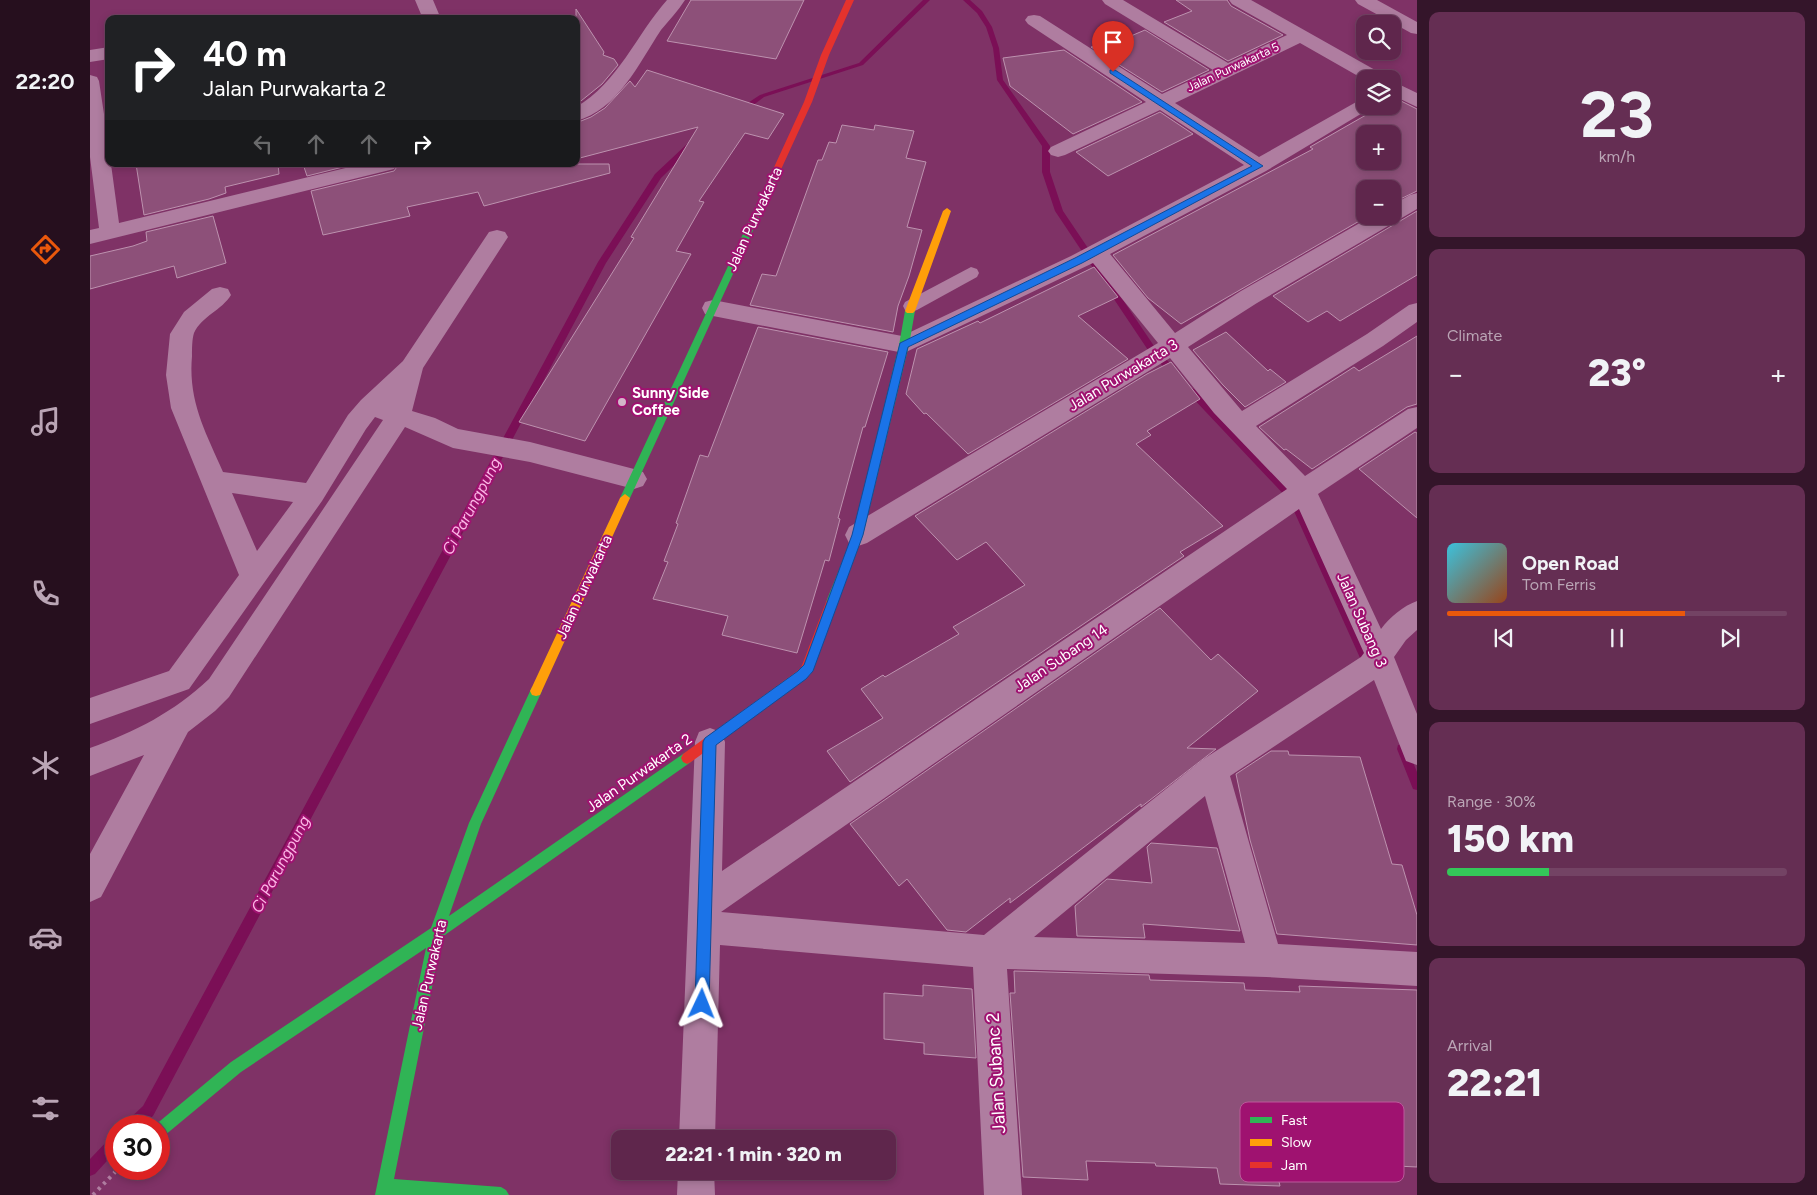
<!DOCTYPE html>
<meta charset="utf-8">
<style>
:root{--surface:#5f264c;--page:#652e53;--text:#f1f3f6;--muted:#baa5b5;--line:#734364;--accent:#ea580c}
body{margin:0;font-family:Figtree,sans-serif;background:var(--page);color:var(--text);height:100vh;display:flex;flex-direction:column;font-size:19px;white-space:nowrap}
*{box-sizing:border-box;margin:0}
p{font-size:16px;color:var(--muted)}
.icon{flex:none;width:28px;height:28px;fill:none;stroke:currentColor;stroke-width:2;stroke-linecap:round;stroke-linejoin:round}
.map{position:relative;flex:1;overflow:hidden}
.sheet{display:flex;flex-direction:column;gap:12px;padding:12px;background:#34152a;width:400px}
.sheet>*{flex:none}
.hud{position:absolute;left:15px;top:15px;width:475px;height:152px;border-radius:10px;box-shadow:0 2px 8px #0003,0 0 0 1px var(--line);background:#202124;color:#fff;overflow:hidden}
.fabs{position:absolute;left:1266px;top:15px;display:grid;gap:10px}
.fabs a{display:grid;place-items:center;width:45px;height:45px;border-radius:10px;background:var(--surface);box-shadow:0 2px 8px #0003,0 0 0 1px var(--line);font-size:25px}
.speed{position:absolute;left:15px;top:1115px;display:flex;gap:10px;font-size:25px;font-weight:700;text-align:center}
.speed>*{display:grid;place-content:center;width:65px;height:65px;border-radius:50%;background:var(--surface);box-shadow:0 2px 8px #0003,0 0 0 1px var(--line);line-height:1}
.speed .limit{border:8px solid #d22;background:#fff;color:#111}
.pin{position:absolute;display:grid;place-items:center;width:42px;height:42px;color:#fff;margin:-51px -21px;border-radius:50% 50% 50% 0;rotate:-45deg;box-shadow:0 0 5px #0007}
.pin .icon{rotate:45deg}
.me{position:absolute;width:55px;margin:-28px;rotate:2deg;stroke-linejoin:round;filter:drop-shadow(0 0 4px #0008)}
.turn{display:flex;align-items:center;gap:18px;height:105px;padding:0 15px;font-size:22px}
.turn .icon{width:65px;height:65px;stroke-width:2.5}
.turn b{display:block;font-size:35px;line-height:42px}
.lanes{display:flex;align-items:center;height:48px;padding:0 15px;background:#0003;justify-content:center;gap:25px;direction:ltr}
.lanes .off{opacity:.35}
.big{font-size:38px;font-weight:800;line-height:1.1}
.sheet .tile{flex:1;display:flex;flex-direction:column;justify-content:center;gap:8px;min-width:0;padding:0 18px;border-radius:10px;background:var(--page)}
.sheet .dial{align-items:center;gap:0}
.dial b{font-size:65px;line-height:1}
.song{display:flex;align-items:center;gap:15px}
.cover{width:60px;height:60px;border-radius:8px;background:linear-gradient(135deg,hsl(190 70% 55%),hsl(20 70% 35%))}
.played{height:5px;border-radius:2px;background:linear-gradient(90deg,var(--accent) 70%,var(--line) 70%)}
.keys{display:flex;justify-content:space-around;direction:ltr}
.heat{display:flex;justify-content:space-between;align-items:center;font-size:28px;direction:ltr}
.charge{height:8px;border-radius:4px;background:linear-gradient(90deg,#34c759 30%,var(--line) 0)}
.trip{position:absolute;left:521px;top:1130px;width:285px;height:50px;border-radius:10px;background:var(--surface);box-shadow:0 2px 8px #0003,0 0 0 1px var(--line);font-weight:800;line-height:50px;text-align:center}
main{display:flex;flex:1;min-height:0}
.dock{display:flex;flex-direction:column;width:90px;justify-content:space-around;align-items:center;background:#260f1e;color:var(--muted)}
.dock .icon{width:35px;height:35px}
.dock .on{color:var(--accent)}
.dock b{font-size:22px;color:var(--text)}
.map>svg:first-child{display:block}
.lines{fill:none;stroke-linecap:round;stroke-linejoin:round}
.stream{fill:#7b0f56;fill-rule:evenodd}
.building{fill:#8d5079;stroke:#bd92af;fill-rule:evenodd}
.path{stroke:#af7da0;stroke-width:4;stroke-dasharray:3 4.5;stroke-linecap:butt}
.lane{fill:#af7da0;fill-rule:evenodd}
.street{fill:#af7da0;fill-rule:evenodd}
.fast{fill:#30b455;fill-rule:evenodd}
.slow{fill:#ff9f0a;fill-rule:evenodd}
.jam{fill:#e5322d;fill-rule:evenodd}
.route{fill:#1a73e8;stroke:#114b97}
.poi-dot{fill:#d2b7c9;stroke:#9f1270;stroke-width:2}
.labels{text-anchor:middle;stroke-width:4;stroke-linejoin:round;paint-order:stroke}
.far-street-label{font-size:12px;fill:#fff;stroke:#9f1270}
.street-label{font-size:15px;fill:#fff;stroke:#9f1270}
.poi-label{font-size:15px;font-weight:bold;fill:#fff;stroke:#9f1270;text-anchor:start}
.water-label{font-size:16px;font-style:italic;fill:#fbb6e5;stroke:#9f1270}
.near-street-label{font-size:18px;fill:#fff;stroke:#9f1270}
.key{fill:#9f1270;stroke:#bc599b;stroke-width:1}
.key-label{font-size:14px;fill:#fff}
</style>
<main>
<nav class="dock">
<b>22:20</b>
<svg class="icon on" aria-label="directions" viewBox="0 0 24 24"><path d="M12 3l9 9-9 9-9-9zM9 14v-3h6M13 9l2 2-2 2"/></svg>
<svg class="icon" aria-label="music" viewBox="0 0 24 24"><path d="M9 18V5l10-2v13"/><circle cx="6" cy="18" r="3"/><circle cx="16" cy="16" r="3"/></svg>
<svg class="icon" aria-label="phone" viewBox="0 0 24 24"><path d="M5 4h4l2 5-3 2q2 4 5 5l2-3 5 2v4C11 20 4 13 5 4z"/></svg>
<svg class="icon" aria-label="climate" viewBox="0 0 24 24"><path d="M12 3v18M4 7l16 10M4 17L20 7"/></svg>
<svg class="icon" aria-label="car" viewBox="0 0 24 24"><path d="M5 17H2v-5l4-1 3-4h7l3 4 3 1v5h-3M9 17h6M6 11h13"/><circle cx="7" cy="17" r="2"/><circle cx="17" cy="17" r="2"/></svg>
<svg class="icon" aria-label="filters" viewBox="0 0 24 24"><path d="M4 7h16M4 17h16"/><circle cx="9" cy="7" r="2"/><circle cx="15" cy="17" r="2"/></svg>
</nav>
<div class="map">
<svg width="1327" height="1195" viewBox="0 0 1327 1195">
<rect width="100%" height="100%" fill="#7f3266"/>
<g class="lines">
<!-- stream -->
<path class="stream" d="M833,0H840L773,65L674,97L654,112L647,110L670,95L769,63Z
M873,0H880L892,11L902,27L909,48L913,80L960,146V172L973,211L1064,346L1089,373L1090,375L1089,377H1083L1058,350L965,211L952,172V146L907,80L903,48L896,27L887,13Z
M597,144H600L604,146L571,178L516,263L63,1116L51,1126H36L37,1121L53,1106L508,262L565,174Z
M1101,388L1104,389L1206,495L1284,666L1283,669L1279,671L1275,669L1199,500L1098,393L1097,391Z
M1312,744L1316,745L1327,772V790L1323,789L1307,749L1308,745Z
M26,1135V1151L5,1174L0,1176V1159L21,1137Z"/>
</g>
<!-- building -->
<path class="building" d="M601,0H714L686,59L577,41Z
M1086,0H1137L1141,6L1193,35L1138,61L1074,22L1102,11Z
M486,9L514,52L513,55L524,59L528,65L512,84L486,105Z
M1055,30L1119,70L1072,92L1001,47L1022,44Z
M974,50L1052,102L983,134L920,86L913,58Z
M557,70L694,114L678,139L655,133L609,201L614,202L586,251L601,254L495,441L429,422L544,238L541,237L608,127L486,159V123L501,117L515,108L540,81L545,87Z
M1307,99L1327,109V191L1302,203V189H1275V216H1278L1091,324L1058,298L1023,255L1223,149L1220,147L1276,115L1293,106H1302V102ZM1275,134H1302V161H1275Z
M1070,112L1103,134L1018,176L986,152Z
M752,125L784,130L785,125L824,131L816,158L836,162L817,227L832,230L819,276L808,306L803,332L660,305L672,274L686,276L728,160H732L739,142L746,143Z
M46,164H188L189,174L135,187L136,193L119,199L54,215Z
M213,164H265L217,176Z
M309,164H519L520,173L394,206L388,192L317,207L320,216L233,235L221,191L304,171Z
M1327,211V275L1250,321L1237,311L1218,322L1183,296Z
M123,216L136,263L87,278L84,266L0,289V256L43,246L57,241L56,232Z
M1004,267L1028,297L988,316L1038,359L878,454L836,413L834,414L816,394L827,349L888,321L890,323Z
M668,327L798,352L775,427H773L748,518L750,519L739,561L735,560L707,653L632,635L638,616L563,599L578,562L574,561L588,524L586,523L610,455L618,457Z
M1136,332L1178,371L1180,369L1196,382L1155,407L1133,385L1103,350Z
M1327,336V404L1317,407L1222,469L1196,449L1194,450L1169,427L1264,367L1269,371Z
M1081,362L1110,399L1057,431L1061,435L1046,444L1133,526L1090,552L1094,556L760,782L737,751L793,718L771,689L793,675L795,677L869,634L863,627L935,585L896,542L867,560L825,516L1057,374Z
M1325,432L1327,433V518L1269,469Z
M1070,608L1121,660L1128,654L1168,691L1097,748L1126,749L1051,807V804L920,903V898L876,932L857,930L817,879L809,886L760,824Z
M1181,751H1198L1199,755L1270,757L1302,864L1312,865L1327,915V945L1187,934L1160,840L1146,774Z
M1061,843L1127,848L1150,931L1053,924L1055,938L987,936L985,906L1017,879L1062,883L1057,847Z
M924,971L1059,975L1060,980L1154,983L1155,990L1210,992L1209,986L1327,990V1167L1184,1160L1190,1186L1130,1184L1127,1168L1066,1166L1065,1163L996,1161L998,1180L933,1177L920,993H925Z
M833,985L882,989L886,1058L834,1054V1043L794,1039V993L833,996Z"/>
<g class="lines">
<!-- path -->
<path class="path" d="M3,1195L28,1169"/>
<!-- lane -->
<path class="lane" d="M881,267L887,269L889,273L887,277L827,310L821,312L815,310L813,306L815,302Z"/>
<!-- street -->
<path class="street" d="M325,0H343L351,19H333Z
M577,0H595C588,11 579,20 571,30C549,63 528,110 486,121V107C528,83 546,35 577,0Z
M1012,0H1033L1138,63L1197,35L1142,4L1139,0H1161L1294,75L1296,79L1275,80L1210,43L1085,103L1169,157L1268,101L1275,99V106H1284L1176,171L1020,254L1085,333L1151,291L1282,216H1302V205L1320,195L1327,193V209L1167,303L1098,347L1152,411L1277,334L1319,305L1327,303V322L1293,346L1166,426L1215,476L1318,409L1327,407V428L1228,494L1291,629C1300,617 1313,606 1327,601V630L1316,640L1304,657L1327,714V765L1316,761L1284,680L1140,776L1188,944L1327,952V986L1176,977L917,969L932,1195H894L883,967L630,945L625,1139H589L605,742L609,732L620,728L631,732L635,742L632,871L1197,489L1124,413L1080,358L777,543L768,546L759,543L755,535L759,527L1068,343L1003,263L814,353L623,316L615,314L612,308L615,302L623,300L812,336L981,256L1154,165L1070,110L975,155L968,157L961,155L958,151L961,147L1056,102L938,24L935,20L938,16L944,15L950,16L1072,94L1123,70L1015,4ZM1209,509L1274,653L1271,657L1112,760L894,935L631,912ZM1115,796L1155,943L944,937Z
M1265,0H1287L1327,22V34L1321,33L1268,4Z
M19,47V59L0,62V50Z
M0,75L7,77L9,81L19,147V164H21L29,223L272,164H307L304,169L0,244V230L9,228L0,157Z
M1302,81L1327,93V107L1302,95Z
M407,230L415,232L418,237L333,368L322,411L345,418L368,429L440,442L544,469L553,472L557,479L553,486L544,489L440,462L363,448L315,427L139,697L125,711L98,732L11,897L0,902V854L54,755L0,776V748C45,732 84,712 119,679L293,420L285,417L276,429L232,501L99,689L0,724V698L79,671L149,575L81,408L76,375L80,334L94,312L122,289L130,287L138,289L141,295C132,310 112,316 104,333C102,339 102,349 102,356C98,401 115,431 133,472L216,483L258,415L271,400L313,361L399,232ZM142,493L203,502L167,551Z
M588,1171H624L625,1195H587Z"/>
<!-- fast -->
<path class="fast" d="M684,173L688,176L540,498L535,502L531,501L530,498L680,176Z
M820,308L825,311L819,345L773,535L748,602L746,605H738L736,602L763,535L809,345L815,311Z
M446,686L450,687L452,691L391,824L359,916L593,754L597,752L601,754L603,758L601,762L352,937L304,1179L411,1187L416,1190L419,1195H285L336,948L151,1072L74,1136L69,1138V1126H64L141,1062L341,928L379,823L442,687Z"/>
<!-- slow -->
<path class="slow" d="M857,208L861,211L825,311L823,313H817L815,311L853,211Z
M535,494L540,498L450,695L446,696L442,695L440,691L442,687L530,498Z"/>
<!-- jam -->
<path class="jam" d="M756,0H764L739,55L722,102L688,176L684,179L681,178L680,176L714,102L731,55Z
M742,597L746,599L748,602L720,675L601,762L597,764L593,762L591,758L593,754L711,668L736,602L738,599Z"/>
</g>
<!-- route -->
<path class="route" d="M1020,70H1025L1173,166L992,263L818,347L773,535L723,671L716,679L626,745L619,1004L617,1009L612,1011L607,1009L605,1004L613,742L615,738L708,671L714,665L762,535L810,343L985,258L1162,166L1020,73Z"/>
<!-- markers -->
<circle class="poi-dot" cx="532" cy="402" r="5"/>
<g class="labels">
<!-- far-street labels -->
<g class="far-street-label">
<text transform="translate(1143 67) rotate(-25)" y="4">Jalan Purwakarta 5</text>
</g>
<!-- street labels -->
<g class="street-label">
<text transform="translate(664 219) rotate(-65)" y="5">Jalan Purwakarta</text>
<text transform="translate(1033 375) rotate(-31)" y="5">Jalan Purwakarta 3</text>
<text transform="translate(494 587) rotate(-65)" y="5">Jalan Purwakarta</text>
<text transform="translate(1272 620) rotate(66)" y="5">Jalan Subang 3</text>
<text transform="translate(971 658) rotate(-34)" y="5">Jalan Subang 14</text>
<text transform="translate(549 773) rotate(-35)" y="5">Jalan Purwakarta 2</text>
<text transform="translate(339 975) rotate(-77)" y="5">Jalan Purwakarta</text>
</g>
<!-- poi labels -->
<g class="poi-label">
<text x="542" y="398">Sunny Side<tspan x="542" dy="17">Coffee</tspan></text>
</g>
<!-- water labels -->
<g class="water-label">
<text transform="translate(381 506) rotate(-62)" y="6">Ci Parungpung</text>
<text transform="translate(190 864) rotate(-62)" y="6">Ci Parungpung</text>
</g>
<!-- near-street labels -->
<g class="near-street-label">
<text transform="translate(906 1073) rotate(-93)" y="6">Jalan Subanc 2</text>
</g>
</g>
<!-- legend -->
<rect x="1150" y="1102" width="164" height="80" rx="8" class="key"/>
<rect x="1160" y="1117" width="22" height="6" fill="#30b455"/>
<rect x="1160" y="1139" width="22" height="7" fill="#ff9f0a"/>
<rect x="1160" y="1162" width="22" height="6" fill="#e5322d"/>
<g class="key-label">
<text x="1191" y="1125">Fast</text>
<text x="1191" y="1147">Slow</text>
<text x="1191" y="1170">Jam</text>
</g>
</svg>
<div class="fabs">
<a><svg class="icon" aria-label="search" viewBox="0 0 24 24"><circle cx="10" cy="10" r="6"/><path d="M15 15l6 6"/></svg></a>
<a><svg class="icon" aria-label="layers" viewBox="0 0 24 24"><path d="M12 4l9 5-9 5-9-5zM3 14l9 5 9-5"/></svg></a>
<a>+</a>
<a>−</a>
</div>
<div class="speed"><div class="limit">30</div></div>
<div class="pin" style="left:1023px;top:72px;background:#d93025"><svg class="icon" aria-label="arrive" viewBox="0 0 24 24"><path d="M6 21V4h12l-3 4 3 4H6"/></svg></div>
<svg class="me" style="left:612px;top:1004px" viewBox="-20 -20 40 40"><path d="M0-17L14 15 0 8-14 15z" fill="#1a73e8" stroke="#fff" stroke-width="4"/></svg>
<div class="trip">22:21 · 1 min · 320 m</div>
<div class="hud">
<div class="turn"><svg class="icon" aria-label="right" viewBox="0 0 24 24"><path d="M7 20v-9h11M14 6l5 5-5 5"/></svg><div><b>40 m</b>Jalan Purwakarta 2</div></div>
<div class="lanes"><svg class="icon off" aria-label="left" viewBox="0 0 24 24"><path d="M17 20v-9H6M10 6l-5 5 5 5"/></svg><svg class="icon off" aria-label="ahead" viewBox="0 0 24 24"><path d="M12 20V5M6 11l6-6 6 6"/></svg><svg class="icon off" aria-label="ahead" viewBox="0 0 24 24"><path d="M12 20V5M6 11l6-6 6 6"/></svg><svg class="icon" aria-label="right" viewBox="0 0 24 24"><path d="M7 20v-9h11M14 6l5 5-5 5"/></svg></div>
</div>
</div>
<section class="sheet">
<div class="tile dial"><b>23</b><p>km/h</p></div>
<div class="tile"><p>Climate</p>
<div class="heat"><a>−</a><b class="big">23°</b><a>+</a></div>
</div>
<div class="tile">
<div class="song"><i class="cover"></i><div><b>Open Road</b><p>Tom Ferris</p></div></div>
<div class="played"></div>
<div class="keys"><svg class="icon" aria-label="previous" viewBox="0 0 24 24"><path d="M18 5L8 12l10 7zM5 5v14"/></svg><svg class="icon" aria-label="pause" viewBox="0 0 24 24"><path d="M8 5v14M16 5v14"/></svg><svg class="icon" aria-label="next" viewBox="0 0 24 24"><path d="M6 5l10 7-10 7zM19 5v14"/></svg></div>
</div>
<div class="tile"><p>Range · 30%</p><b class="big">150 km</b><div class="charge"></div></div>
<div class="tile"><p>Arrival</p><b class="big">22:21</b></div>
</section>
</main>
